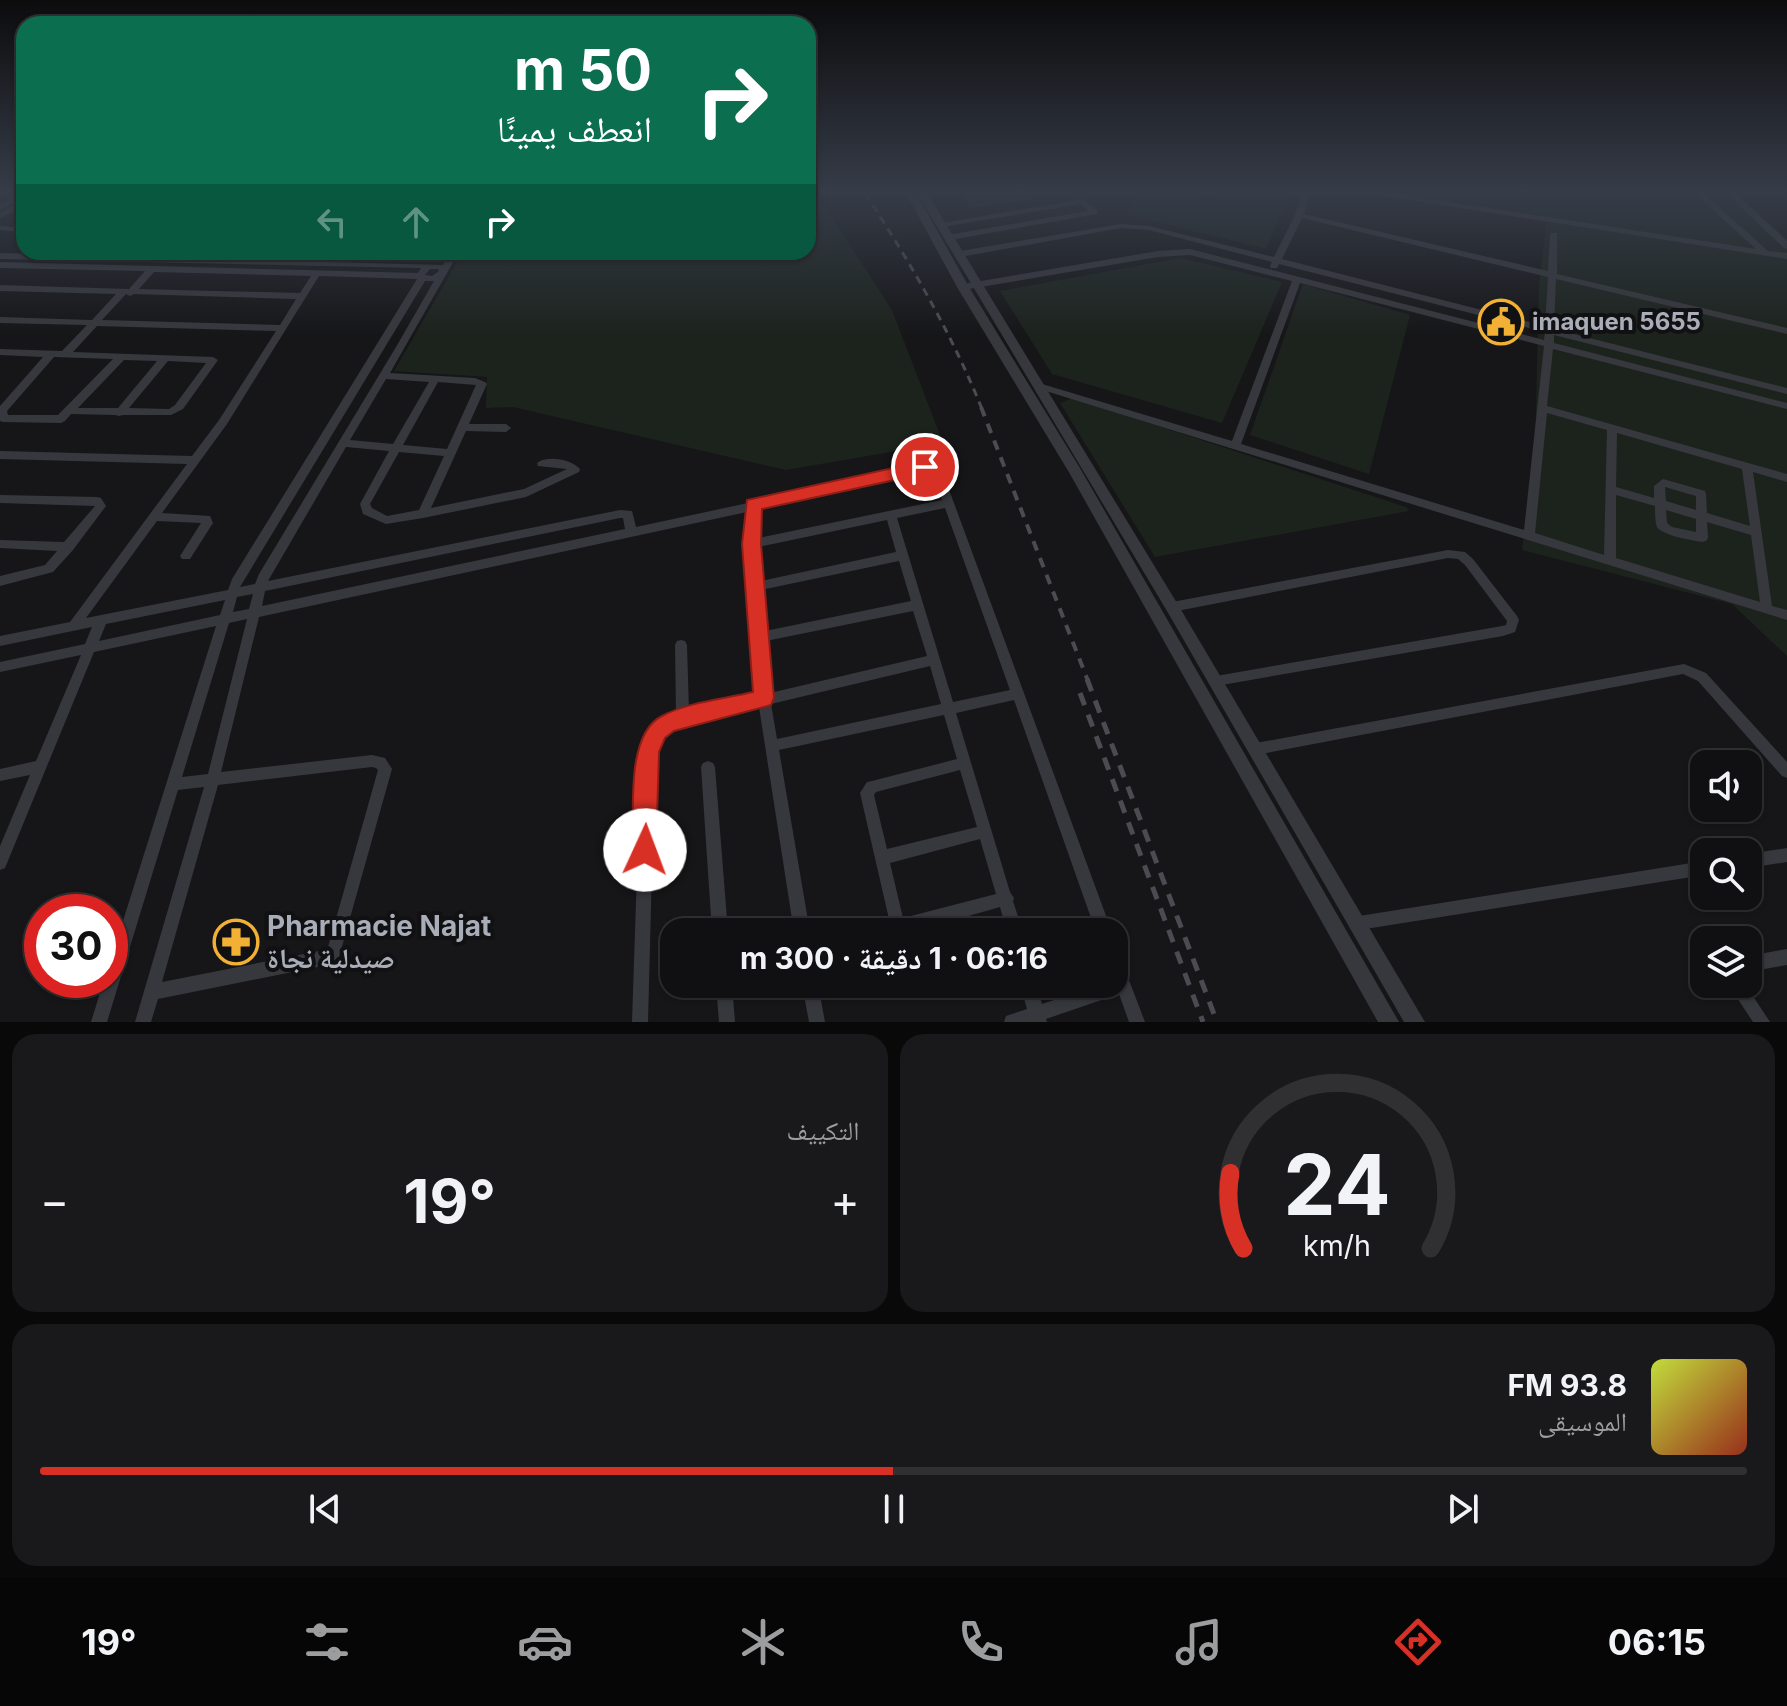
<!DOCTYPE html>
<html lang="ar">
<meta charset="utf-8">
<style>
:root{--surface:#101012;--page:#19191b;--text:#f1f3f6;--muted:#9c9d9f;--line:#303032;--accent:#d93025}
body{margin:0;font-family:Inter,"Noto Naskh Arabic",sans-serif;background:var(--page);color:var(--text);direction:rtl;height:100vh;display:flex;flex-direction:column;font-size:30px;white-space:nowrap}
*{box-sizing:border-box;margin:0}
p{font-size:26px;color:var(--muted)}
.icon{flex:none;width:44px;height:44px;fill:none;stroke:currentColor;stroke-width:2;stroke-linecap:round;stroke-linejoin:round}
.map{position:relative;height:1022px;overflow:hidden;direction:ltr}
.side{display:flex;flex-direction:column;gap:12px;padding:12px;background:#09090a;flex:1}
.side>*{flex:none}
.banner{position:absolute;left:16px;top:16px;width:800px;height:244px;border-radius:24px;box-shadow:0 2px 6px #0004,0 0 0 2px var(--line);direction:rtl;background:#0b6e4f;color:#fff;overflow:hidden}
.controls{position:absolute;left:1690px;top:750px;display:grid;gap:16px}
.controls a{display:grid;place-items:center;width:72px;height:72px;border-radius:16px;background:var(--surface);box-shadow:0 2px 6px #0004,0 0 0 2px var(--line);font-size:40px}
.speed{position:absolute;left:24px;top:894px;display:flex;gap:16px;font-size:40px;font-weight:700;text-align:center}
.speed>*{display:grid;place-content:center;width:104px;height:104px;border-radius:50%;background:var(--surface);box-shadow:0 2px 6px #0004,0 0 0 2px var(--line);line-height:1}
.speed .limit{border:12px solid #d22;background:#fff;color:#111}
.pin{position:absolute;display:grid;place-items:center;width:68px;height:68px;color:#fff;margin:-34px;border:4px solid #fff;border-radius:50%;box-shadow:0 2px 8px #0007}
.me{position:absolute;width:88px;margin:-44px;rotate:2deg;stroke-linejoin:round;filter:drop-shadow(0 0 6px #0008)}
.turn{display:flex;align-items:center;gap:28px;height:168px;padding:0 32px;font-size:36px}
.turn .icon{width:104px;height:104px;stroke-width:2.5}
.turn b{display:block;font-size:56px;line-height:68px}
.lanes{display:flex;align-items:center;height:76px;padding:0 32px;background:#0003;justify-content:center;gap:40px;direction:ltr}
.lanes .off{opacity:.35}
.big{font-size:60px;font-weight:700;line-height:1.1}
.side .widget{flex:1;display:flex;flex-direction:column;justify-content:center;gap:12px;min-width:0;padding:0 28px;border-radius:24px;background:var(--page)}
.side .dial{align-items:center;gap:0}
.dial svg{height:208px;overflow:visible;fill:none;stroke:var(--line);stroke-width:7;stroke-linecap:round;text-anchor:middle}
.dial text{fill:var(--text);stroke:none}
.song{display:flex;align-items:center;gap:24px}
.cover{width:96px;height:96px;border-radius:12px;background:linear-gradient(135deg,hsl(70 70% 55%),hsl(10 70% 35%))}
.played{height:8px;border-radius:4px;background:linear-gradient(90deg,var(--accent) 50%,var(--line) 50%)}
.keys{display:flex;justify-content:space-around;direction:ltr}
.heat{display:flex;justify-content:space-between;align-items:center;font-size:44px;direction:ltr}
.side .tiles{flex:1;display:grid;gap:12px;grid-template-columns:1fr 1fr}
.widget:last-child{grid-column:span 2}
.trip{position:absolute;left:660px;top:918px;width:468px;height:80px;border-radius:24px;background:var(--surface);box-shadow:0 2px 6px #0004,0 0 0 2px var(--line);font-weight:700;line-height:80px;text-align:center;direction:rtl}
.tabs{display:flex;height:128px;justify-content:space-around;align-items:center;background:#060607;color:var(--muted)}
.tabs .icon{width:56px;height:56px}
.tabs .current{color:var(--accent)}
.tabs b{font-size:36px;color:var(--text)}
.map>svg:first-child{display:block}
.green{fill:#1c231d}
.building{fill:#29292c}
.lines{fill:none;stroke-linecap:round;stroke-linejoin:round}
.minor{fill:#37383d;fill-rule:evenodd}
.tertiary{fill:#37383d;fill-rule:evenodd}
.rail-far2{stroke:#4a4c52;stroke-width:3;stroke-dasharray:8 6;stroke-linecap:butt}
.rail-far1{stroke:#4a4c52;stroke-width:4;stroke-dasharray:10 8;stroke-linecap:butt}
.rail{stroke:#4a4c52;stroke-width:5;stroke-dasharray:13 10;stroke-linecap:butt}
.route{fill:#d93025;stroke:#8d1f18;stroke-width:2}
.labels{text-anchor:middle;stroke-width:8;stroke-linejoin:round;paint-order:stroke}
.poi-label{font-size:24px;font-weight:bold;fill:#a8adb8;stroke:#111113;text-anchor:start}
.near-poi-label{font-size:28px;font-weight:bold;fill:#a8adb8;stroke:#111113;text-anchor:start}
</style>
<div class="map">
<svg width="1787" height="1022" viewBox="0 0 1787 1022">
<rect width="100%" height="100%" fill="#161618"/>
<!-- green -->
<path class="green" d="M808,193H816L892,310L943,443L786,470L513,407L486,408L487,377L394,371L463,252H808Z
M1139,193H1171L1213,203L1218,193H1291L1266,249L1126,214Z
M1399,193H1787L1739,196L1787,239V656L1732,604L1522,550L1535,445L1539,287L1547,216Z
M1181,258L1282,282L1222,423L1052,374L1000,291Z
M1303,284L1410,315L1369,474L1250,435Z
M1073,398L1406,507L1409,511L1155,557L1060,403Z"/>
<!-- building -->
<path class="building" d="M961,193H1030V200L970,208Z"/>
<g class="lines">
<!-- minor -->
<path class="minor" d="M20,193H24V197L0,210V205Z
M1302,193H1310L1304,214L1548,271L1550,235L1551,233H1557V274L1787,328V334L1556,279L1554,329L1787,388V394L1554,335V343L1787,403V409L1553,349L1547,406L1787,474V482L1753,472L1772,606L1787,610V620L1036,388L1034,386L1039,383L1042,384L1232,441L1292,281L1190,255L1158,257L963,290L959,287L963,284L1158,251L1190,249L1544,340L1545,332L1279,264L1277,268H1271L1270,266L1272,262L1149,230L1121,228L960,257L956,254L960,251L1121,224L1149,226L1274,257L1295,215ZM1302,218L1548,277L1545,326L1282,259ZM1300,283L1544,346L1524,530L1241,444ZM1547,413L1607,430L1604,555L1535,533ZM1617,433L1742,469L1750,526L1707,513L1706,494L1705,491L1663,479L1654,486V498L1616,487ZM1665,487L1696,496V510L1666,501ZM1616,495L1655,506C1655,512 1655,522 1657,527C1663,536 1692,540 1702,542L1706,541L1708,538L1707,522L1751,535L1760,602L1616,558ZM1666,510L1696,519V532L1672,527L1667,523Z
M1372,193H1393L1756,249L1694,193H1703L1768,251L1787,253V259L1376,195Z
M1726,193H1735L1787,241V249L1784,248Z
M1083,199L1097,210V214L950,240L946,237L947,235L1088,211L1081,204L942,227L938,225L942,223Z
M21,201H24V206L0,218V213Z
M0,226L24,228V232L0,230Z
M451,252H459L390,373L475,378L485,382L487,384L469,424H506L511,428L506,432L466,431L431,508L524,489L567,469L538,466L537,463C547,455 571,459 580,469L579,472L526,497L423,518L386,524L363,514L360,504L389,451L346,447L268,581L620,510L632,511L636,527L748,503L753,500L757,501L932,464L936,465L944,476L1112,932H1096L1014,700L956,713L1010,892L1014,898L1013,901L1023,932H1007L1000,907L912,932L894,930L889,919L860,793L867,782L872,781L957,759L944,715L779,750L810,932H794L759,707L671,728L660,739L655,752L648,1022H632L641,752C647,733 656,720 676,715L675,645L677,641L681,640L685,641L687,645L689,712L757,696L753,642L751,638L753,634L748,587L747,512L259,617L221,772L372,755L385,758L392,769L339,957L327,965L158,999L151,1022H135L204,787L178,790L107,1022H91L104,980H110V962L216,626L94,652L5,868L0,870V846L30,775L0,781V769L36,761L81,655L0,672V662L85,644L92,627L0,646V636L70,622L187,464L0,459V451L192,456L219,420L276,331L97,326L73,352L213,357L218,360L183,409L171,415H123L119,416L115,415L71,414L65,421L61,423L3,422L0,421V406L43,357L0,355V349L62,351L87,325L0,323V317L92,320L116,294L0,291V285L129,289L145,271L0,268V262L418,273L421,268L0,259V253L443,265ZM430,269H438L439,271L432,276L425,275ZM154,272L311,276L300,293L139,289ZM319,276L417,279L232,579L228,590L86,618L157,521L201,523L180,556L182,559H190L213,523L210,516L162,513L227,424ZM425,281H434L396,347L259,574L255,584L240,587ZM126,294L130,296L134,294L296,299L280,325L102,320ZM54,357L113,359L58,415H8L7,411ZM124,360L157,361L118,408H78ZM168,361L206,363L175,405L169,409L129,408ZM386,379L429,382L393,444L350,440ZM438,382L476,385L447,449L403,445ZM399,452L444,456L419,510L387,516L372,508L370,504ZM930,472L934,478L942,500L758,538V509ZM945,508L1010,690L953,702L897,518ZM620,518H623L625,529L262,606L265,591ZM887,520L896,552L761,581L758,547ZM899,561L911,601L765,631L761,590ZM253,594L249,609L233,612L237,597ZM225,600L220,615L99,641L106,624ZM913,611L927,656L770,693L766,641ZM247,619L208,774L182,777L229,623ZM930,666L941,704L777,739L771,704ZM372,767L376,768L378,770L328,947L324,950L162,982L218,785ZM960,770L977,827L887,849L874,795L876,792ZM980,839L996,894L903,918L890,863Z
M0,495L97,497L101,498L106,506L73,550L53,572L0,586V576L45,565L57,551L0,548V540L64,542L95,506L0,503Z
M1448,550L1465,552L1473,559L1517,616L1519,620L1515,632L1503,636L1216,686L1212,685L1210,681L1212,677L1216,676L1502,626L1506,625L1507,621L1465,565L1458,559L1448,558L1172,612L1168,610L1166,607L1168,604L1172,602Z
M1684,664L1706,673L1787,762V778L1782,776L1698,681L1683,674L1256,755L1251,753L1249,749L1251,745L1256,743Z
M708,761L713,763L715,767L728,932H712L701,767L703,763Z
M1787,848V862L1748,868V854Z
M1704,861V875L1359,930L1354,928L1352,923L1354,918L1359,916Z
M1787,949V965L1748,972V956Z
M1114,951L1119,954L1145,1022H1129L1119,994L1046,1019L1047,1022H1004L1006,1016L1027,1009L1020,984H1036L1042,1004L1103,984H1114Z
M716,984H732L735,1022H719Z
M802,984H818L825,1022H809Z
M1728,984H1745L1770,1022H1753Z"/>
<!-- tertiary -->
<path class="tertiary" d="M906,193H916L969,287L1080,468L1399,1022H1378L1070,474L957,287Z
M917,193H927L1177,603L1425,1022H1404L1167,611Z"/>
<!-- rail-far2 -->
<path class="rail-far2" d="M865,193C910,262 951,332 982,409"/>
<!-- rail-far1 -->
<path class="rail-far1" d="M981,407L1088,681"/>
<!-- rail -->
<path class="rail" d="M1087,679L1217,1022
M1080,693L1203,1022"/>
</g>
<!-- sky -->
<linearGradient id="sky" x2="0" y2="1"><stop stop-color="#0c0c0d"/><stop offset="0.57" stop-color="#363c48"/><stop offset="1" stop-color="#363c48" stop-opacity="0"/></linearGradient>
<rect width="1787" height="336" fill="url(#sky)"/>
<!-- route -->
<path class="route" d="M925,461L931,463L934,467L931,472L762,509L761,544L774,698L771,705L764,707L674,731L665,738L659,752L656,850L653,858L645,861L636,858L633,850C634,814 625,734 662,716C688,702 724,699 753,692L742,544L747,500Z"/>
<!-- icons -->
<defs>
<g id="civic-ring" transform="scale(2.3)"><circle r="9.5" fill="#111113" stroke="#f2b134" stroke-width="1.5"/><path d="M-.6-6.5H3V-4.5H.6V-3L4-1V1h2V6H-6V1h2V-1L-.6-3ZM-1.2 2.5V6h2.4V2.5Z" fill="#f2b134"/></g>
<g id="pharmacy-ring" transform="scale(2.3)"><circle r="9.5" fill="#111113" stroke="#f2b134" stroke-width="1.5"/><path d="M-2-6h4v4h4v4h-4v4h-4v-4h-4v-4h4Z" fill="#f2b134"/></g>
</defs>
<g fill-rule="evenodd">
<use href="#civic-ring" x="1501" y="322"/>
<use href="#pharmacy-ring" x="236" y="942"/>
</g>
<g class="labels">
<!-- poi labels -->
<g class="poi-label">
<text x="1532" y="330">imaquen 5655</text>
</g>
<!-- near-poi labels -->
<g class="near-poi-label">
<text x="267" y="936">Pharmacie Najat<tspan x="267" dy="32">صيدلية نجاة</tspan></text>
</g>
</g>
</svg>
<div class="controls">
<a><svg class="icon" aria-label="sound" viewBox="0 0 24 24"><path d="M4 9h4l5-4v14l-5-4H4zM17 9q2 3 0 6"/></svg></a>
<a><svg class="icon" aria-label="search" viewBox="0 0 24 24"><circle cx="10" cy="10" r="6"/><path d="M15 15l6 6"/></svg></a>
<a><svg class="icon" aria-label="layers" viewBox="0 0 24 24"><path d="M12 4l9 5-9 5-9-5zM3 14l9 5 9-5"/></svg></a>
</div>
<div class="speed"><div class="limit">30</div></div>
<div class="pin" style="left:925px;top:467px;background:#d93025"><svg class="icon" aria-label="arrive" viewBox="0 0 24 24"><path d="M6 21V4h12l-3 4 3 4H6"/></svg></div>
<svg class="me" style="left:645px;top:850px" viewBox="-20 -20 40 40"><circle r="19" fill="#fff"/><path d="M0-13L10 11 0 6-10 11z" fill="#d93025"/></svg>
<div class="trip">06:16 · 1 دقيقة · 300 m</div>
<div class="banner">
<div class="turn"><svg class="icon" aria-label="right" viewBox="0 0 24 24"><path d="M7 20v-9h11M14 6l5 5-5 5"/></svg><div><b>50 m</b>انعطف يمينًا</div></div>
<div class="lanes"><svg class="icon off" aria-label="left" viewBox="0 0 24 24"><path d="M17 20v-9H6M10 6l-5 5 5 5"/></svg><svg class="icon off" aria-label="ahead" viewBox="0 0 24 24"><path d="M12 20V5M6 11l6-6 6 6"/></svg><svg class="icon" aria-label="right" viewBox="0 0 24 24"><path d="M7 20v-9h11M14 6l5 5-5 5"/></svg></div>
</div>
</div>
<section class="side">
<div class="tiles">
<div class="widget dial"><svg viewBox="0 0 100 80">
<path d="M14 69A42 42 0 1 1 86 69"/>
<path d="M14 69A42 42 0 0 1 9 40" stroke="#d93025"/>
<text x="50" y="56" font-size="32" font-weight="700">24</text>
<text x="50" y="72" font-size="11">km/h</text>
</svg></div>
<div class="widget"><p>التكييف</p>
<div class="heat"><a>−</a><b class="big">19°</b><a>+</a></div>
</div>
<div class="widget">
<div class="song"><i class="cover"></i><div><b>93.8 FM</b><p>الموسيقى</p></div></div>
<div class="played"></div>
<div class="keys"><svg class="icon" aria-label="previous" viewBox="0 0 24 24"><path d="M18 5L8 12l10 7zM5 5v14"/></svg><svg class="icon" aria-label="pause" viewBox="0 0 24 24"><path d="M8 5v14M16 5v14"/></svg><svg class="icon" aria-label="next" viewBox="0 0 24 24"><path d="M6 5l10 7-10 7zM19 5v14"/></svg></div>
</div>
</div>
</section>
<nav class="tabs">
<b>06:15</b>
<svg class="icon current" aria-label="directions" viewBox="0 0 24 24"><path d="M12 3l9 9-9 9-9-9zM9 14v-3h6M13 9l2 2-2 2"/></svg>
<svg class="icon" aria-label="music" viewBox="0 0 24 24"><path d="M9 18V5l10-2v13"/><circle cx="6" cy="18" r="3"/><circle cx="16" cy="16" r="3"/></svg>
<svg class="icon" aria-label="phone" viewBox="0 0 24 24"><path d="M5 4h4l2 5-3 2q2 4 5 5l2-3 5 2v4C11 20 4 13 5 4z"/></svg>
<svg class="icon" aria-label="climate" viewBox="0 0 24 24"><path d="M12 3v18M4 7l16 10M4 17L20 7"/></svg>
<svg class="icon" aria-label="car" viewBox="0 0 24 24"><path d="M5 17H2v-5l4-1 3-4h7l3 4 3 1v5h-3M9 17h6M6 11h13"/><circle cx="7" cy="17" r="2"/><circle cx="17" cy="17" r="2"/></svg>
<svg class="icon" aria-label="filters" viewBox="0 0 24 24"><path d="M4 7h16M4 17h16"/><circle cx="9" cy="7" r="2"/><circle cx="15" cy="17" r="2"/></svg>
<b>19°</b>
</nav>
